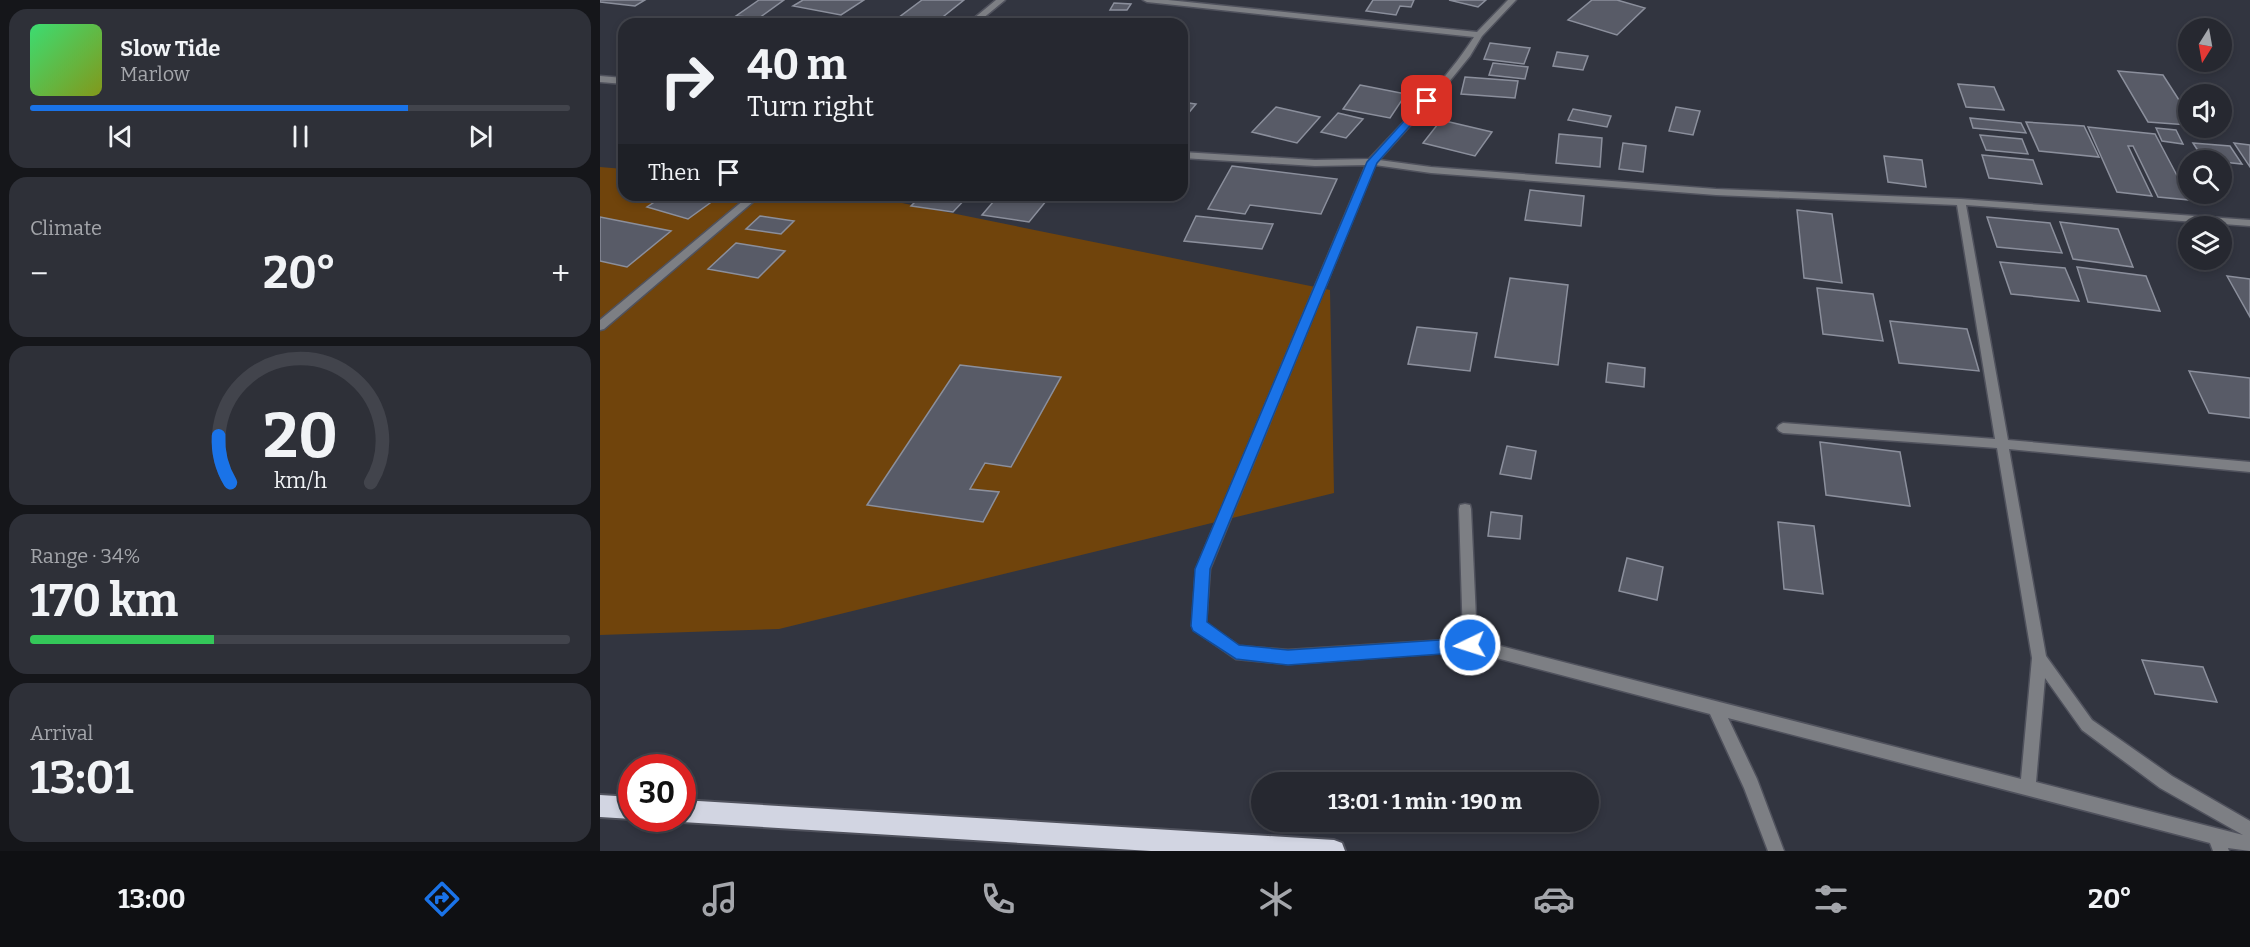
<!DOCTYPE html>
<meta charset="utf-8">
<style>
:root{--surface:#262830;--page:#2e3038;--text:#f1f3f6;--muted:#a4a6ab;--line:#42444c;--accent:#1a73e8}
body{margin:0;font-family:Bitter,serif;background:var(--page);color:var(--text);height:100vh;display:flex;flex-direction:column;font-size:22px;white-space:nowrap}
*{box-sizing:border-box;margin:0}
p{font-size:20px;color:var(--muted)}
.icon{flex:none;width:33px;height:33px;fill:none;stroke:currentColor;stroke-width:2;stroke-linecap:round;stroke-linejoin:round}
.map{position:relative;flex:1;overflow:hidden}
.drawer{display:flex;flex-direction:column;gap:9px;padding:9px;background:#15161a;width:600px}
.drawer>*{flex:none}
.banner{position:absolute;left:18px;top:18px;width:570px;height:183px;border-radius:18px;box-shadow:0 3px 9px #0003,0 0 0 2px var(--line);background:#262830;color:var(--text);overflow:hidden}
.needle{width:39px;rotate:191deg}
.fabs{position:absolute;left:1578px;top:18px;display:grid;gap:12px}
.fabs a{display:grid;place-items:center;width:54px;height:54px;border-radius:50%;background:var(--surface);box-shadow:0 3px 9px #0003,0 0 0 2px var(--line);font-size:30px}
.speed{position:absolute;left:18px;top:754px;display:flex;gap:12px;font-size:30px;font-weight:700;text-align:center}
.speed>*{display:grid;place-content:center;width:78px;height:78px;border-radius:50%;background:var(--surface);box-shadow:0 3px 9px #0003,0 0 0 2px var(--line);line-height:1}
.speed .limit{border:9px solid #d22;background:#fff;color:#111}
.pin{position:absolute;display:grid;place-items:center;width:51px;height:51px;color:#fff;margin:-26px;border-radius:12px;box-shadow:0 3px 9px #0006}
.me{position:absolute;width:66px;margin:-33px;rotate:266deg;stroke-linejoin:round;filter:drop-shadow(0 0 4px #0008)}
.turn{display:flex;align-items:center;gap:21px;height:126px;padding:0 30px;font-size:27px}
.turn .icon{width:78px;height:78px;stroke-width:2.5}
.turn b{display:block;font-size:42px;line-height:51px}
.then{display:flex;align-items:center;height:57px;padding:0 30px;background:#0003;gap:12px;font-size:22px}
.big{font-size:45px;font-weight:700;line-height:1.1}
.drawer .widget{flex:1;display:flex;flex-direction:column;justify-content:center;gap:9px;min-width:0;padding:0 21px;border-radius:18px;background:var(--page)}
.drawer .dial{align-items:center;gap:0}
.dial svg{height:156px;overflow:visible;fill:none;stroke:var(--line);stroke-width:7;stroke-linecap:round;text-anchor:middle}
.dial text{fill:var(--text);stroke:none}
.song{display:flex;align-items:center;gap:18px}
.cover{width:72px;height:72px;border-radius:9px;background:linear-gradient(135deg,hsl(140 70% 55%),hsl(70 70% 35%))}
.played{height:6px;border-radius:3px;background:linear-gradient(90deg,var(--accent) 70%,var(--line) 70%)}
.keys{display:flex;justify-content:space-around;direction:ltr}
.heat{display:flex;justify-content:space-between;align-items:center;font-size:33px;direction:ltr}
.charge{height:9px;border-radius:4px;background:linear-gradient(90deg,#34c759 34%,var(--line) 0)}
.trip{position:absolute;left:651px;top:772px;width:348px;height:60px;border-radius:30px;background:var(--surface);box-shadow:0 3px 9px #0003,0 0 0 2px var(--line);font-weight:700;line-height:60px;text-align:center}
.tab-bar{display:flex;height:96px;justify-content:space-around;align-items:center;background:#0f1013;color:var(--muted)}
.tab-bar .icon{width:42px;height:42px}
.tab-bar .active{color:var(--accent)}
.tab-bar b{font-size:27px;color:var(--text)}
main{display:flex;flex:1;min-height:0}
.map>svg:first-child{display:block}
.green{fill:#70440c}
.building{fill:#585b67;stroke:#8b8f9c;stroke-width:1.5}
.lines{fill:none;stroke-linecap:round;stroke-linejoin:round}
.minor-casing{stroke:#50525d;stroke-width:3}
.trunk-casing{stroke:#50525d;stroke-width:4}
.minor{fill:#7d7f84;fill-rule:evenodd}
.trunk{fill:#d2d5e2;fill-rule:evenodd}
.route{fill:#1a73e8;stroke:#114b97;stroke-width:1.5}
</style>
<main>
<section class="drawer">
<div class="widget">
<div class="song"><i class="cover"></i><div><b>Slow Tide</b><p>Marlow</p></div></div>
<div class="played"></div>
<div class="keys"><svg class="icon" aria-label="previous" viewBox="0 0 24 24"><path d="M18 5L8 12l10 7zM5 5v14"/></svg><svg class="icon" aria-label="pause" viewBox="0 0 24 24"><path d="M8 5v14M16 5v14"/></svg><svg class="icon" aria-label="next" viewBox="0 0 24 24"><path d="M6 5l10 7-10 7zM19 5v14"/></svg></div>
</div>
<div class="widget"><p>Climate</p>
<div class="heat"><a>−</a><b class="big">20°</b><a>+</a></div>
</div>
<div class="widget dial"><svg viewBox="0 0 100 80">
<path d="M14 69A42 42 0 1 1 86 69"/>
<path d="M14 69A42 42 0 0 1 8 45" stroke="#1a73e8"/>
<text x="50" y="56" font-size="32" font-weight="700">20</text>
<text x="50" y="72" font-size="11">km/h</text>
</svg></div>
<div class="widget"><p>Range · 34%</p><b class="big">170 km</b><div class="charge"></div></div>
<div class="widget"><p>Arrival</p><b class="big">13:01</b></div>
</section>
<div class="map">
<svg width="1650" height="851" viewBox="0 0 1650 851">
<rect width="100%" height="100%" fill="#323540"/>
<!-- green -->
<path class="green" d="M0,167L24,169V195H238L302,203L730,290L734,493L179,629L0,635Z"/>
<!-- building -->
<path class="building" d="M0,0H45L35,6L0,2Z
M159,0H184L159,18L136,16Z
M203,0H264L241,15L193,6Z
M322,0H364L334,24L294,21Z
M773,0H814L811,7L800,6L796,15L766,11Z
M849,0H886L878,7Z
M992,0H1017L1045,8L1017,35L968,20Z
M514,3L531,4L527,10H510Z
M129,20L164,24H123Z
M890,43L930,48L924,64L884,59Z
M957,52L988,56L983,70L953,66Z
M893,63L928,67L925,79L889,75Z
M1518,71L1563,75L1588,114V125L1548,122Z
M865,77L918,81L915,98L861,94Z
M1358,84L1394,87L1404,110L1366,107Z
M760,85L806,94L790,118L743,109Z
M582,102L596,104L582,121Z
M676,107L720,117L697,143L652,132Z
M1076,107L1100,111L1093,135L1069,131Z
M973,109L1011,116L1007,127L968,120Z
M738,113L763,119L746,138L721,132Z
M1370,118L1421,123L1426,133L1373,128Z
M841,120L892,132L875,156L823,143Z
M1426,122L1484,126L1499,157L1439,151Z
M1488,127L1555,134L1590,200L1558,197L1533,146H1528L1552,196L1517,192Z
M1556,128L1576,130L1583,144L1562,141Z
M959,134L1002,138L1000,167L956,163Z
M1380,135L1422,139L1428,154L1386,150Z
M1023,143L1046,146L1043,172L1019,169Z
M1593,143L1630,146L1642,164L1604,160Z
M1634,143L1650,145V167Z
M1382,155L1433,160L1442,184L1389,178Z
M1284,156L1322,160L1326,187L1288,182Z
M632,166L737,179L721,214L650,205L645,214L608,209Z
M930,190L984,196L981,226L925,220Z
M65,195H121L88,219L47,207Z
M322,195H369L353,212L311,206Z
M399,195H451L429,222L382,215Z
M1197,210L1232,214L1242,283L1204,278Z
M160,216L194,221L181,234L146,229Z
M596,216L673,224L662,249L584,241Z
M0,217L71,231L27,267L0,261Z
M1387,217L1450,223L1462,253L1397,247Z
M1460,222L1518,229L1533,267L1473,259Z
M136,243L185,251L158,278L108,269Z
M1400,262L1465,268L1479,301L1411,294Z
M1477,267L1546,276L1560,311L1488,302Z
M1627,276L1650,279V317Z
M910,278L968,285L958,365L895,357Z
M1217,288L1273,294L1283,341L1223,334Z
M1290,321L1367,329L1379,371L1299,363Z
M817,327L877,333L870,371L808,364Z
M1008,363L1045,368L1044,387L1006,382Z
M360,365L461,377L411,467L385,463L370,489L399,492L383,522L267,505Z
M1589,371L1650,378V418L1609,413Z
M1220,442L1300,452L1310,506L1226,495Z
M907,446L936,451L931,479L900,474Z
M891,512L922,516L920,539L888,536Z
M1178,522L1214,526L1223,594L1184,589Z
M1027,558L1063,567L1057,600L1019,591Z
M1542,660L1603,667L1617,702L1555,694Z"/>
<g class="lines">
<!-- minor casing -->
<g class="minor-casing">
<path id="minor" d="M396,0H405L376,24H367Z
M543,0H568L877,32L908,0H916L882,36L870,56L844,88L779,160L831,167L1116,189L1361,199L1650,220V226L1366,205L1408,440L1650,462V472L1409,449L1446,656L1492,720L1572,776L1650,821V851L1628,848L1629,851H1613L1610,843L1128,718L1157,779L1184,851H1168L1144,788L1110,714L870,651L688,664L636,659L594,630L592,626L596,569L766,165L715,166L582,158V152L715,160L769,159C805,120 845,82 874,37L547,2ZM775,165L831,173L1116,195L1357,205L1395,439L1183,423L1179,425L1177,428L1179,431L1183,433L1397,448L1432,658L1421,779L877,640L871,509L870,505L865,504L860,505L859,509L863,639L688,650L639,646L606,623L610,569ZM1445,678L1482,730L1560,788L1643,835L1436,782Z
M0,76L24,78V84L0,82Z
M150,195H161L4,329L0,330V320Z"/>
</g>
<!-- trunk casing -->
<g class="trunk-casing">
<path id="trunk" d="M0,795L32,797V819L0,817Z
M82,800L734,840L742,843L745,851H551L82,822L75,819H82Z"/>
</g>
<!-- minor -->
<use href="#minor" class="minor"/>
<!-- trunk -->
<use href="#trunk" class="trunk"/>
</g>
<!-- route -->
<path class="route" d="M824,99L832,101L777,163L610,569L607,622L639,645L688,650L870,638L875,640L878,645L875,650L870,652L688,665L636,659L593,631L591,626L595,569L767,162Z"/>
</svg>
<div class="fabs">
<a><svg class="needle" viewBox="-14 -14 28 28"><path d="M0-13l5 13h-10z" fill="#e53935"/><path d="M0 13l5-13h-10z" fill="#a4a6ab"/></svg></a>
<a><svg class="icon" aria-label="sound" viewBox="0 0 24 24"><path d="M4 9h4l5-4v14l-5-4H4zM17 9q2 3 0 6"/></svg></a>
<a><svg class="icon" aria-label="search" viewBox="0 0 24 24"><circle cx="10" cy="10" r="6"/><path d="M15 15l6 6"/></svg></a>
<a><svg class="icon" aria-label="layers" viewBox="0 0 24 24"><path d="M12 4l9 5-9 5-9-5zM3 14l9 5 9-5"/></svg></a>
</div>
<div class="speed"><div class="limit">30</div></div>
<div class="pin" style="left:827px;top:101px;background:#d93025"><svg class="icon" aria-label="arrive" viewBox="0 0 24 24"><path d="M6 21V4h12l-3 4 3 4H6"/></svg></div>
<svg class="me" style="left:870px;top:645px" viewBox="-20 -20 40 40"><circle r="17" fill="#1a73e8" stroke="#fff" stroke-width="3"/><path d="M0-11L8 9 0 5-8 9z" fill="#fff"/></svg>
<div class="trip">13:01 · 1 min · 190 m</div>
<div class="banner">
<div class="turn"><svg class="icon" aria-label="right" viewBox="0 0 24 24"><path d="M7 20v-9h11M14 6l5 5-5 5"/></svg><div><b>40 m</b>Turn right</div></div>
<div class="then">Then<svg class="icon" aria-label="arrive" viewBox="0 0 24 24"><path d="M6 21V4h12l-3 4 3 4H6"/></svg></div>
</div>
</div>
</main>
<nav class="tab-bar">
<b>13:00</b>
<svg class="icon active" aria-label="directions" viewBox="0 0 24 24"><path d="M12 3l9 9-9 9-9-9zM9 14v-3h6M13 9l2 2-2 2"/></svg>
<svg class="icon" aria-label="music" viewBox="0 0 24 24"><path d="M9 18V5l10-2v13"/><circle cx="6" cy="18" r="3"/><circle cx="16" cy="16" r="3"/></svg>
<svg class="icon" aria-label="phone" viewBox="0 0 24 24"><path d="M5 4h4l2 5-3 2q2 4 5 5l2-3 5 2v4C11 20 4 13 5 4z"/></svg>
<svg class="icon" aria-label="climate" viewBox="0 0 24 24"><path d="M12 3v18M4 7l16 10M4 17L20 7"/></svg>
<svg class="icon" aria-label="car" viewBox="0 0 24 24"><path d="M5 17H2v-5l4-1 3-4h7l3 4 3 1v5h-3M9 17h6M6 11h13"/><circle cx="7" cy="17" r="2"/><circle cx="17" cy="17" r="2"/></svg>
<svg class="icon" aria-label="filters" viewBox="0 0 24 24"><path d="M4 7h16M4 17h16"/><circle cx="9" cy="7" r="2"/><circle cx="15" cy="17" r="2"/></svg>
<b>20°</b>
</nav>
